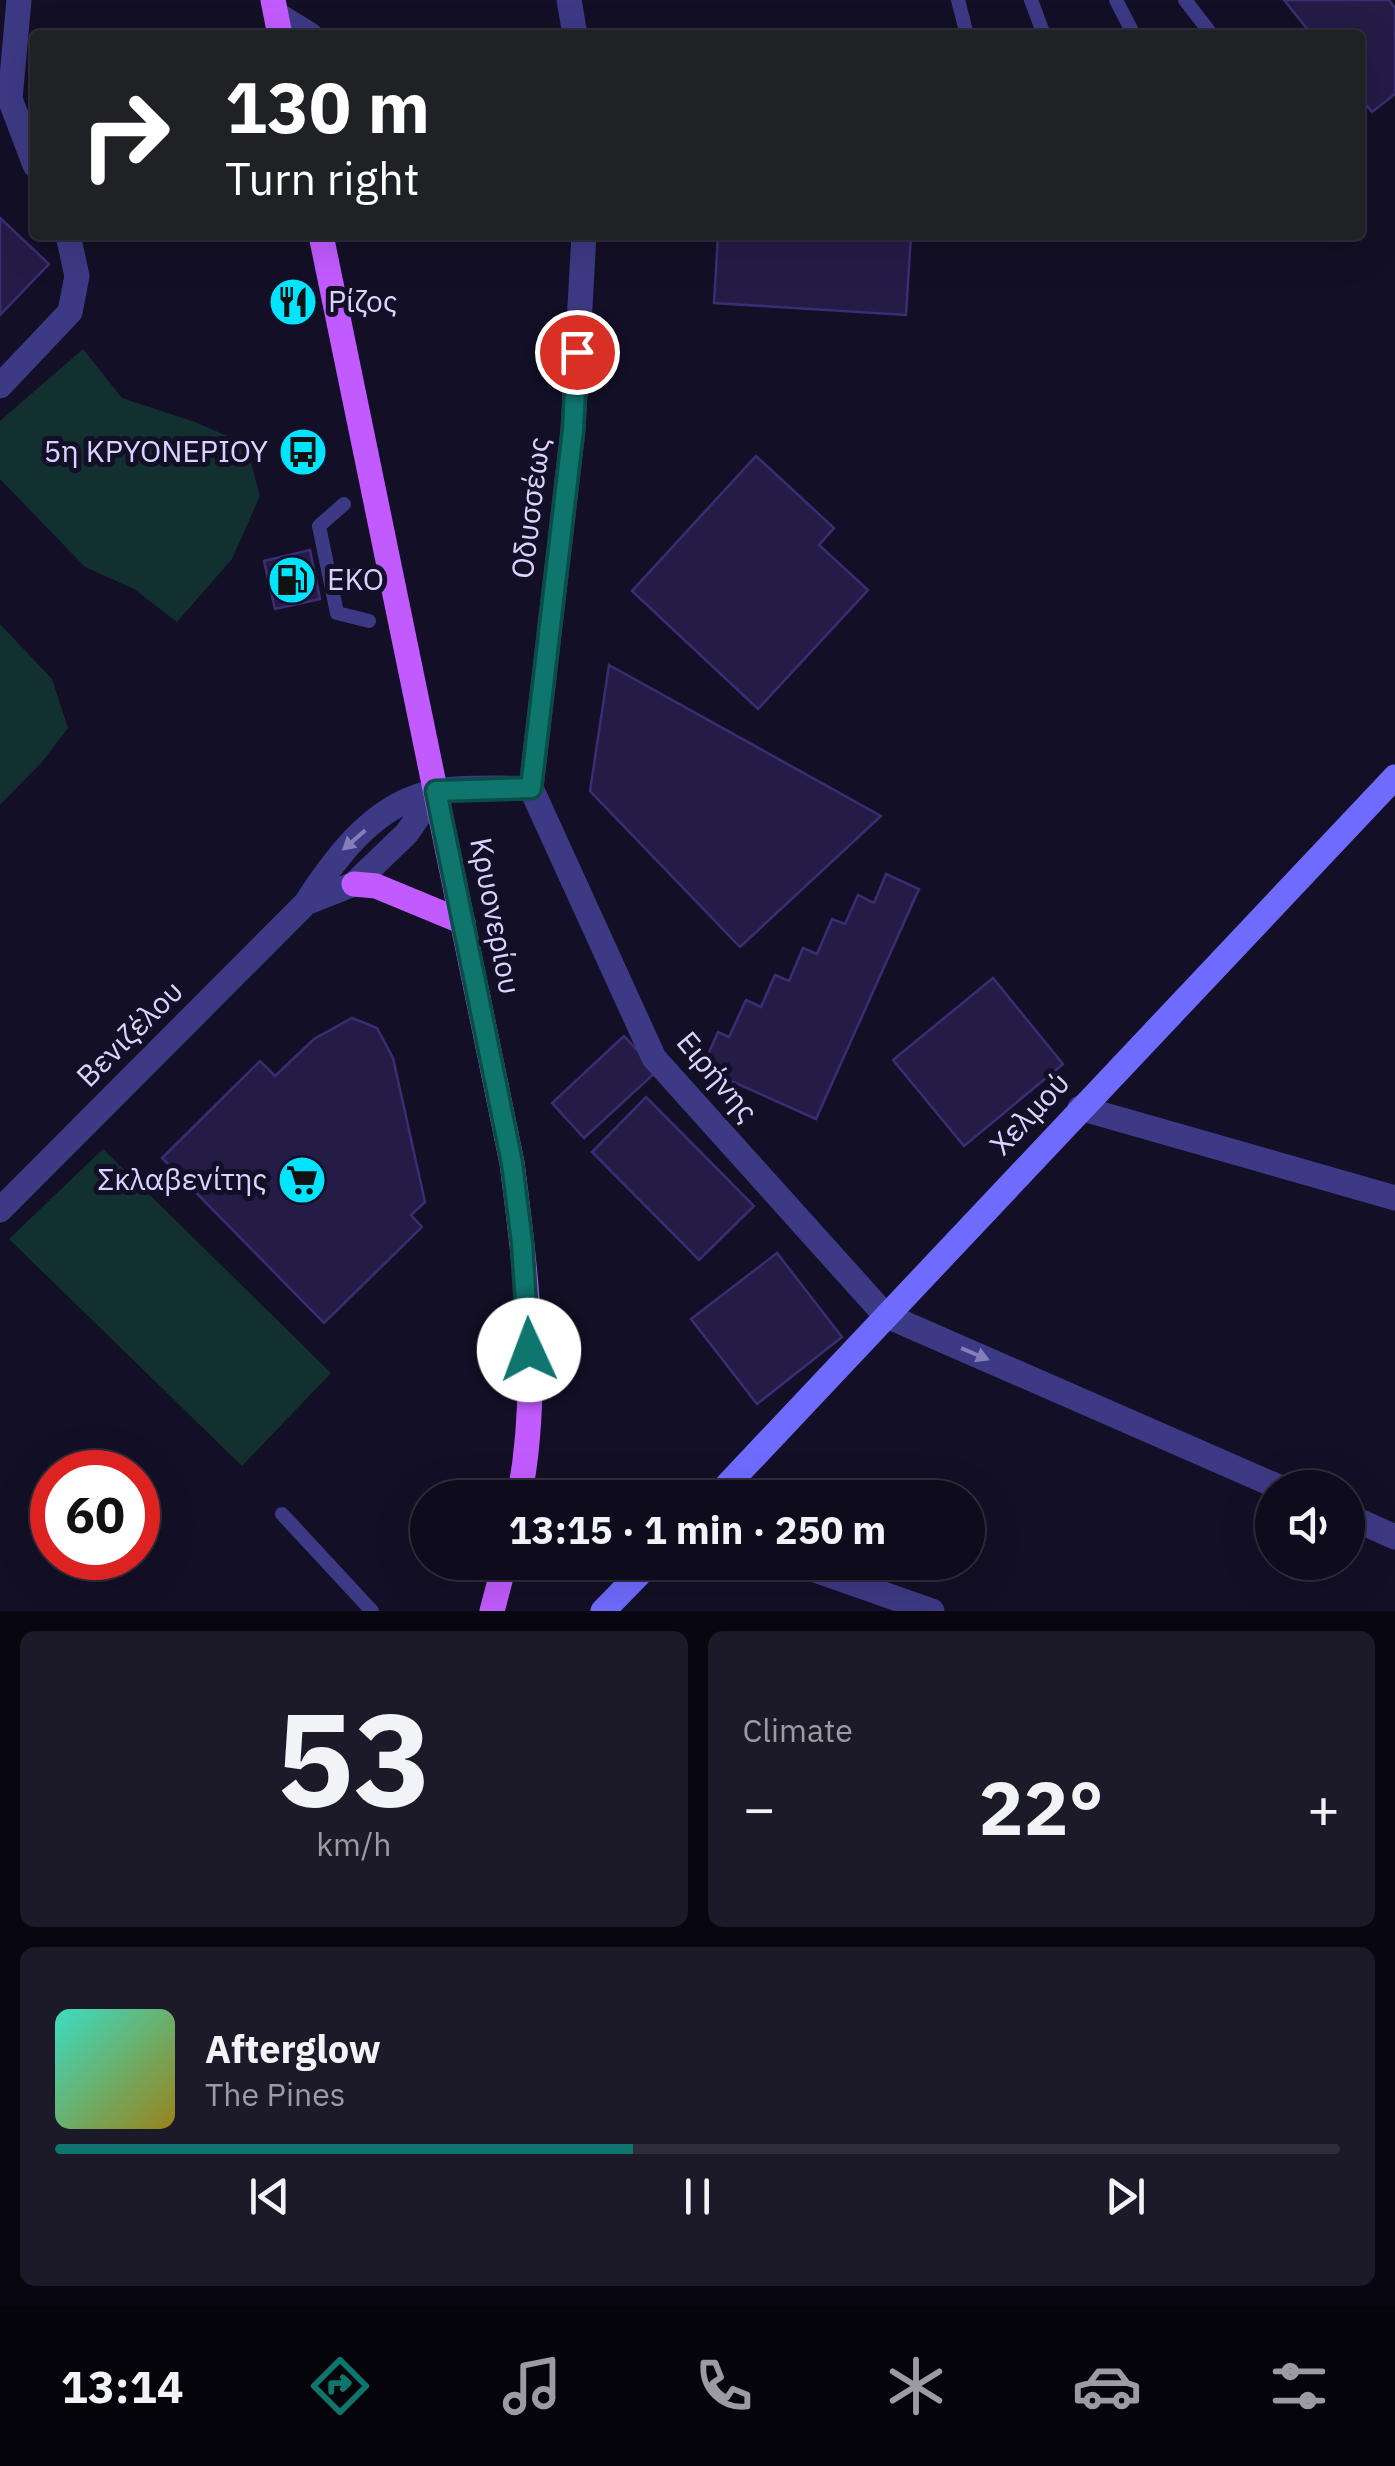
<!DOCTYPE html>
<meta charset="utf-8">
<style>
:root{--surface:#0e0b1c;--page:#1c1929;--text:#f1f3f6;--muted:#9b9ba3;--line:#2e2b3b;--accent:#0f766e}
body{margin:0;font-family:"IBM Plex Sans",sans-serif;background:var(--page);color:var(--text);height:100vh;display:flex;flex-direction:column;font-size:38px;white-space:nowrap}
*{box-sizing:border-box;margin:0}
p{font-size:32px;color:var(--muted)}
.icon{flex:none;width:55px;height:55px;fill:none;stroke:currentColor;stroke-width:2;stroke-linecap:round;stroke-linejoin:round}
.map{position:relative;height:1611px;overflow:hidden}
.panel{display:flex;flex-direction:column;gap:20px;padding:20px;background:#08060f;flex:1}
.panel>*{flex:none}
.top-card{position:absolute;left:30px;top:30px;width:1335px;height:210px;border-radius:10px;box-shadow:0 10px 40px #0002,0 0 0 2px var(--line);background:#202124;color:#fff;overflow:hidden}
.tools{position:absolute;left:1255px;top:1470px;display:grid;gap:20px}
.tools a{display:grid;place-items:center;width:110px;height:110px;border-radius:50%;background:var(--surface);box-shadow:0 10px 40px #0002,0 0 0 2px var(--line);font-size:50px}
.speed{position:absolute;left:30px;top:1450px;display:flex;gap:20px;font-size:50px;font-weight:700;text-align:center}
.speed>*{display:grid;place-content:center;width:130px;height:130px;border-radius:50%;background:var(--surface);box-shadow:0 10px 40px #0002,0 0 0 2px var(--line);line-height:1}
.speed .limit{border:15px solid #d22;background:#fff;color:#111}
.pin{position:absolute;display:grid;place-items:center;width:85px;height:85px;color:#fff;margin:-42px;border:5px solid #fff;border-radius:50%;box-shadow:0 2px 10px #0007}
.me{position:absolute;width:110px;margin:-55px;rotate:358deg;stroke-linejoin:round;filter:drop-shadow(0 0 8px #0008)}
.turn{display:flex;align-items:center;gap:35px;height:210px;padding:0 30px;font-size:45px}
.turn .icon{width:130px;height:130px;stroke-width:2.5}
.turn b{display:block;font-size:70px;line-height:85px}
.big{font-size:75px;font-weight:700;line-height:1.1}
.panel .card{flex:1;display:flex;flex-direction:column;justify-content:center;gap:15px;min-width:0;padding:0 35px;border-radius:15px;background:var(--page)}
.panel .dial{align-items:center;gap:0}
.dial b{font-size:130px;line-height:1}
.song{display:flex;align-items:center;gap:30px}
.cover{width:120px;height:120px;border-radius:15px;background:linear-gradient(135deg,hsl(170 70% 55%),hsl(50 70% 35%))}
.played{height:10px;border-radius:5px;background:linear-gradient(90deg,var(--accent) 45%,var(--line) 45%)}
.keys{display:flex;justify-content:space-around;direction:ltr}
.heat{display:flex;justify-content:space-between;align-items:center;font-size:55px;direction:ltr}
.panel .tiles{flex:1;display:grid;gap:20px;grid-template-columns:1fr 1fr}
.card:last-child{grid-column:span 2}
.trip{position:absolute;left:410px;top:1480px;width:575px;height:100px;border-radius:50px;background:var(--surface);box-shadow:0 10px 40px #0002,0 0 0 2px var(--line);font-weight:700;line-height:100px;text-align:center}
.tab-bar{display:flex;height:160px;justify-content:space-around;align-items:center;background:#06040b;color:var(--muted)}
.tab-bar .icon{width:70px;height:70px}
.tab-bar .active{color:var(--accent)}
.tab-bar b{font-size:45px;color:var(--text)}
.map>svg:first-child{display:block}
.green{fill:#12302f}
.building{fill:#241b47;stroke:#3b2d73;stroke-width:2.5}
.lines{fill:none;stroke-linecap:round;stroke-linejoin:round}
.lane{stroke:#3d3a85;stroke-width:14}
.street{stroke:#3d3a85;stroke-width:25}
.secondary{stroke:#6f6bff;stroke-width:25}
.primary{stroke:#c25bff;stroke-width:25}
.oneway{fill:#837fbc}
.route-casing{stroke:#0a4d48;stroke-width:25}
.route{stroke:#0f766e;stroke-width:18}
.labels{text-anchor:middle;stroke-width:10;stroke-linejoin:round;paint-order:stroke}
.poi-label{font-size:30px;fill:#d9d4ff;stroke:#130f26;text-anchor:start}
.street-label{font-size:30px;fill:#d9d4ff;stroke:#130f26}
</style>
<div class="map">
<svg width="1395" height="1611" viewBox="0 0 1395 1611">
<rect width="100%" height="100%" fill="#130f26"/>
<!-- green -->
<path class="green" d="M83,349L122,398L195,422L246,444L260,496L232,559L177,622L134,589L85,567L0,479V421Z
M0,624L52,679L68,728L42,762L0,805Z
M103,1149L331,1373L242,1466L9,1239Z"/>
<!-- building -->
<path class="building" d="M1284,0H1389L1395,8V94L1372,112L1360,97V35H1312Z
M0,218L49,264L0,315Z
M718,235H911L906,315L714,303Z
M756,456L834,528L819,545L868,590L758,709L632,591Z
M310,550L320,599L275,609L264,561Z
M609,665L881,816L740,947L590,791Z
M886,874L919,889L816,1119L702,1068L718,1032L729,1037L746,1000L761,1007L775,975L789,981L803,948L817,954L832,919L845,924L858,895L874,903Z
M993,978L1063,1064L964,1146L893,1060Z
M352,1018L377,1028L393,1058L425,1202L411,1215L422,1227L324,1323L162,1158L260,1061L275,1076L314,1039Z
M624,1036L657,1071L584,1138L552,1103Z
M646,1097L754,1206L699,1260L592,1152Z
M777,1253L842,1337L757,1404L691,1319Z"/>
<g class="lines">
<!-- lane -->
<path class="lane" d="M958,0L967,35
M1031,0L1044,35
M1116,0L1134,35
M1185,0L1212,35
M344,504L319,526L337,613L369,621
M282,1514L372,1611"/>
<!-- street -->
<path class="street" d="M19,0L10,99L35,165
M569,0L575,35
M276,14L310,35
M0,386L70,312L77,276L68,235
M531,788L654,1058L885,1315L1281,1488
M531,788L573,430L584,235
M436,791L407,833L354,884L306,903C337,855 377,801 438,791C468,786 501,789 531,788
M1080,1108L1395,1198
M0,1210L306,903
M1348,1516L1395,1537
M792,1562L932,1611"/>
<!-- secondary -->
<path class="secondary" d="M715,1498L1395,777
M603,1611L651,1562"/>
<!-- primary -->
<path class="primary" d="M273,0L280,35
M321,235L512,1163C526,1273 541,1387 519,1498
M354,884L376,886L463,922
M492,1611L505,1562"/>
</g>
<!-- one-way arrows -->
<defs><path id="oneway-solid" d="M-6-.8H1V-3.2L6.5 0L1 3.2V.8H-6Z" transform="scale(2.5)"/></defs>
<g class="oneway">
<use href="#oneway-solid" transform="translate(354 840) rotate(139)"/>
<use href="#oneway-solid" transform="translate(975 1354) rotate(23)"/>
</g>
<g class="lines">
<!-- route casing -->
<g class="route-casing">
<path id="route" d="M529,1350L522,1243L512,1163L436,791L531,788L573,430L577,352"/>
</g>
<!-- route -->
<use href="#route" class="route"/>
</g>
<!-- icons -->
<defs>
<g id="restaurant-disc" transform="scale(2.5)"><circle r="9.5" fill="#00e5ff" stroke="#130f26"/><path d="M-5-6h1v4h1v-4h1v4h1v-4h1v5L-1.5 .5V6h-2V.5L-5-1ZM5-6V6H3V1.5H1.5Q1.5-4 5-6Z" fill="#111"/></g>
<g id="bus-disc" transform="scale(2.5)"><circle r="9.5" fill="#00e5ff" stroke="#130f26"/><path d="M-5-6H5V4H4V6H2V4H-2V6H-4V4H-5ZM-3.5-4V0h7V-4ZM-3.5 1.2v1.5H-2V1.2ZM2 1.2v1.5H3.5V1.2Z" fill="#111"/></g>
<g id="fuel-disc" transform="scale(2.5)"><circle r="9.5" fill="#00e5ff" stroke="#130f26"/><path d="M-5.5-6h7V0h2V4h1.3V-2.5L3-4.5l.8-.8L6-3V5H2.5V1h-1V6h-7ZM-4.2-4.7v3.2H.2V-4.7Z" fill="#111"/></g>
<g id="supermarket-disc" transform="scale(2.5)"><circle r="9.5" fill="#00e5ff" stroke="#130f26"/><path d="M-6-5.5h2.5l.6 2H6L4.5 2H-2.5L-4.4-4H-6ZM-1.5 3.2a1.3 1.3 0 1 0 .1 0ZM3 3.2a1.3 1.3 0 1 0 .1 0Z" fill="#111"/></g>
</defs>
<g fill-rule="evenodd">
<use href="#restaurant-disc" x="293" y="302"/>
<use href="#bus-disc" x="303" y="452"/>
<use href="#fuel-disc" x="292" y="580"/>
<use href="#supermarket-disc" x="302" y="1180"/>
</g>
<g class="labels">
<!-- poi labels -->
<g class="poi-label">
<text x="328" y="312">Ρίζος</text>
<text x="268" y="462" text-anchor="end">5η ΚΡΥΟΝΕΡΙΟΥ</text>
<text x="327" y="590">EKO</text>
<text x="267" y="1190" text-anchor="end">Σκλαβενίτης</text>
</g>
<!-- street labels -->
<g class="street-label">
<text transform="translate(531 508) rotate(-83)" y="10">Οδυσσέως</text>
<text transform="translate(495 916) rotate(79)" y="10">Κρυονερίου</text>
<text transform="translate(130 1034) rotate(-45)" y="10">Βενιζέλου</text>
<text transform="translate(717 1077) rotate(50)" y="10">Ειρήνης</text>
<text transform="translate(1030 1114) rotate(-47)" y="10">Χελμού</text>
</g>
</g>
</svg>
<div class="tools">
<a><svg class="icon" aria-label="sound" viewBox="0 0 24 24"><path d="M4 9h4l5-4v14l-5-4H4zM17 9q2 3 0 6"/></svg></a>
</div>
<div class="speed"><div class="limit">60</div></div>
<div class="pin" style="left:577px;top:352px;background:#d93025"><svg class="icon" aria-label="arrive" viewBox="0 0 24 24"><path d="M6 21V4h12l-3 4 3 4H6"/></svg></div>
<svg class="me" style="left:529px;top:1350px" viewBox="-20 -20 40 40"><circle r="19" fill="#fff"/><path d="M0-13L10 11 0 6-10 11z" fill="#0f766e"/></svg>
<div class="trip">13:15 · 1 min · 250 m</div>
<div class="top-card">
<div class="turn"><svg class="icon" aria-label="right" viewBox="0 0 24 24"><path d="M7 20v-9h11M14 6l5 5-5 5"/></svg><div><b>130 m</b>Turn right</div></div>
</div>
</div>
<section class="panel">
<div class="tiles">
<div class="card dial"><b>53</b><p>km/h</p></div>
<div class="card"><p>Climate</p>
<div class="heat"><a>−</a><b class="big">22°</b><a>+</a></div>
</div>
<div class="card">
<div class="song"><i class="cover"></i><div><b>Afterglow</b><p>The Pines</p></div></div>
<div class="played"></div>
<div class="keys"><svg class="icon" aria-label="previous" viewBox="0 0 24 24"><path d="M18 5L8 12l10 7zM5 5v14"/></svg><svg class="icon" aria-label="pause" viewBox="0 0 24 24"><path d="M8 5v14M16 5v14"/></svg><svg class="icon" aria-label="next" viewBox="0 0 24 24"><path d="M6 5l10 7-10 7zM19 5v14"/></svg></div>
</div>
</div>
</section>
<nav class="tab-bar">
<b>13:14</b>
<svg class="icon active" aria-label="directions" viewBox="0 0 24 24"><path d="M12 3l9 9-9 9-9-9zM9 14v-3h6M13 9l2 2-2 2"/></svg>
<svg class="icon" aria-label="music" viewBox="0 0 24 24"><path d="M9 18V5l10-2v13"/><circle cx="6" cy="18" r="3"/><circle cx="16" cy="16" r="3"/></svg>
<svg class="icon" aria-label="phone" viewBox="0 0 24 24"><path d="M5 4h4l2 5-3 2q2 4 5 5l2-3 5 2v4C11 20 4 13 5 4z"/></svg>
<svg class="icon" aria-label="climate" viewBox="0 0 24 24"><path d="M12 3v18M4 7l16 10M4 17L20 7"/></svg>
<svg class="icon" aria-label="car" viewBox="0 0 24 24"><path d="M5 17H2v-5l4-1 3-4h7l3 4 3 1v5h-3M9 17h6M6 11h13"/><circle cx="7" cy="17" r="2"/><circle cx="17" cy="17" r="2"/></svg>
<svg class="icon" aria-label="filters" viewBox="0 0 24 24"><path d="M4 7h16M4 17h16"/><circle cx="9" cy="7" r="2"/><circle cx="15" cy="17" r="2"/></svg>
</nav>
